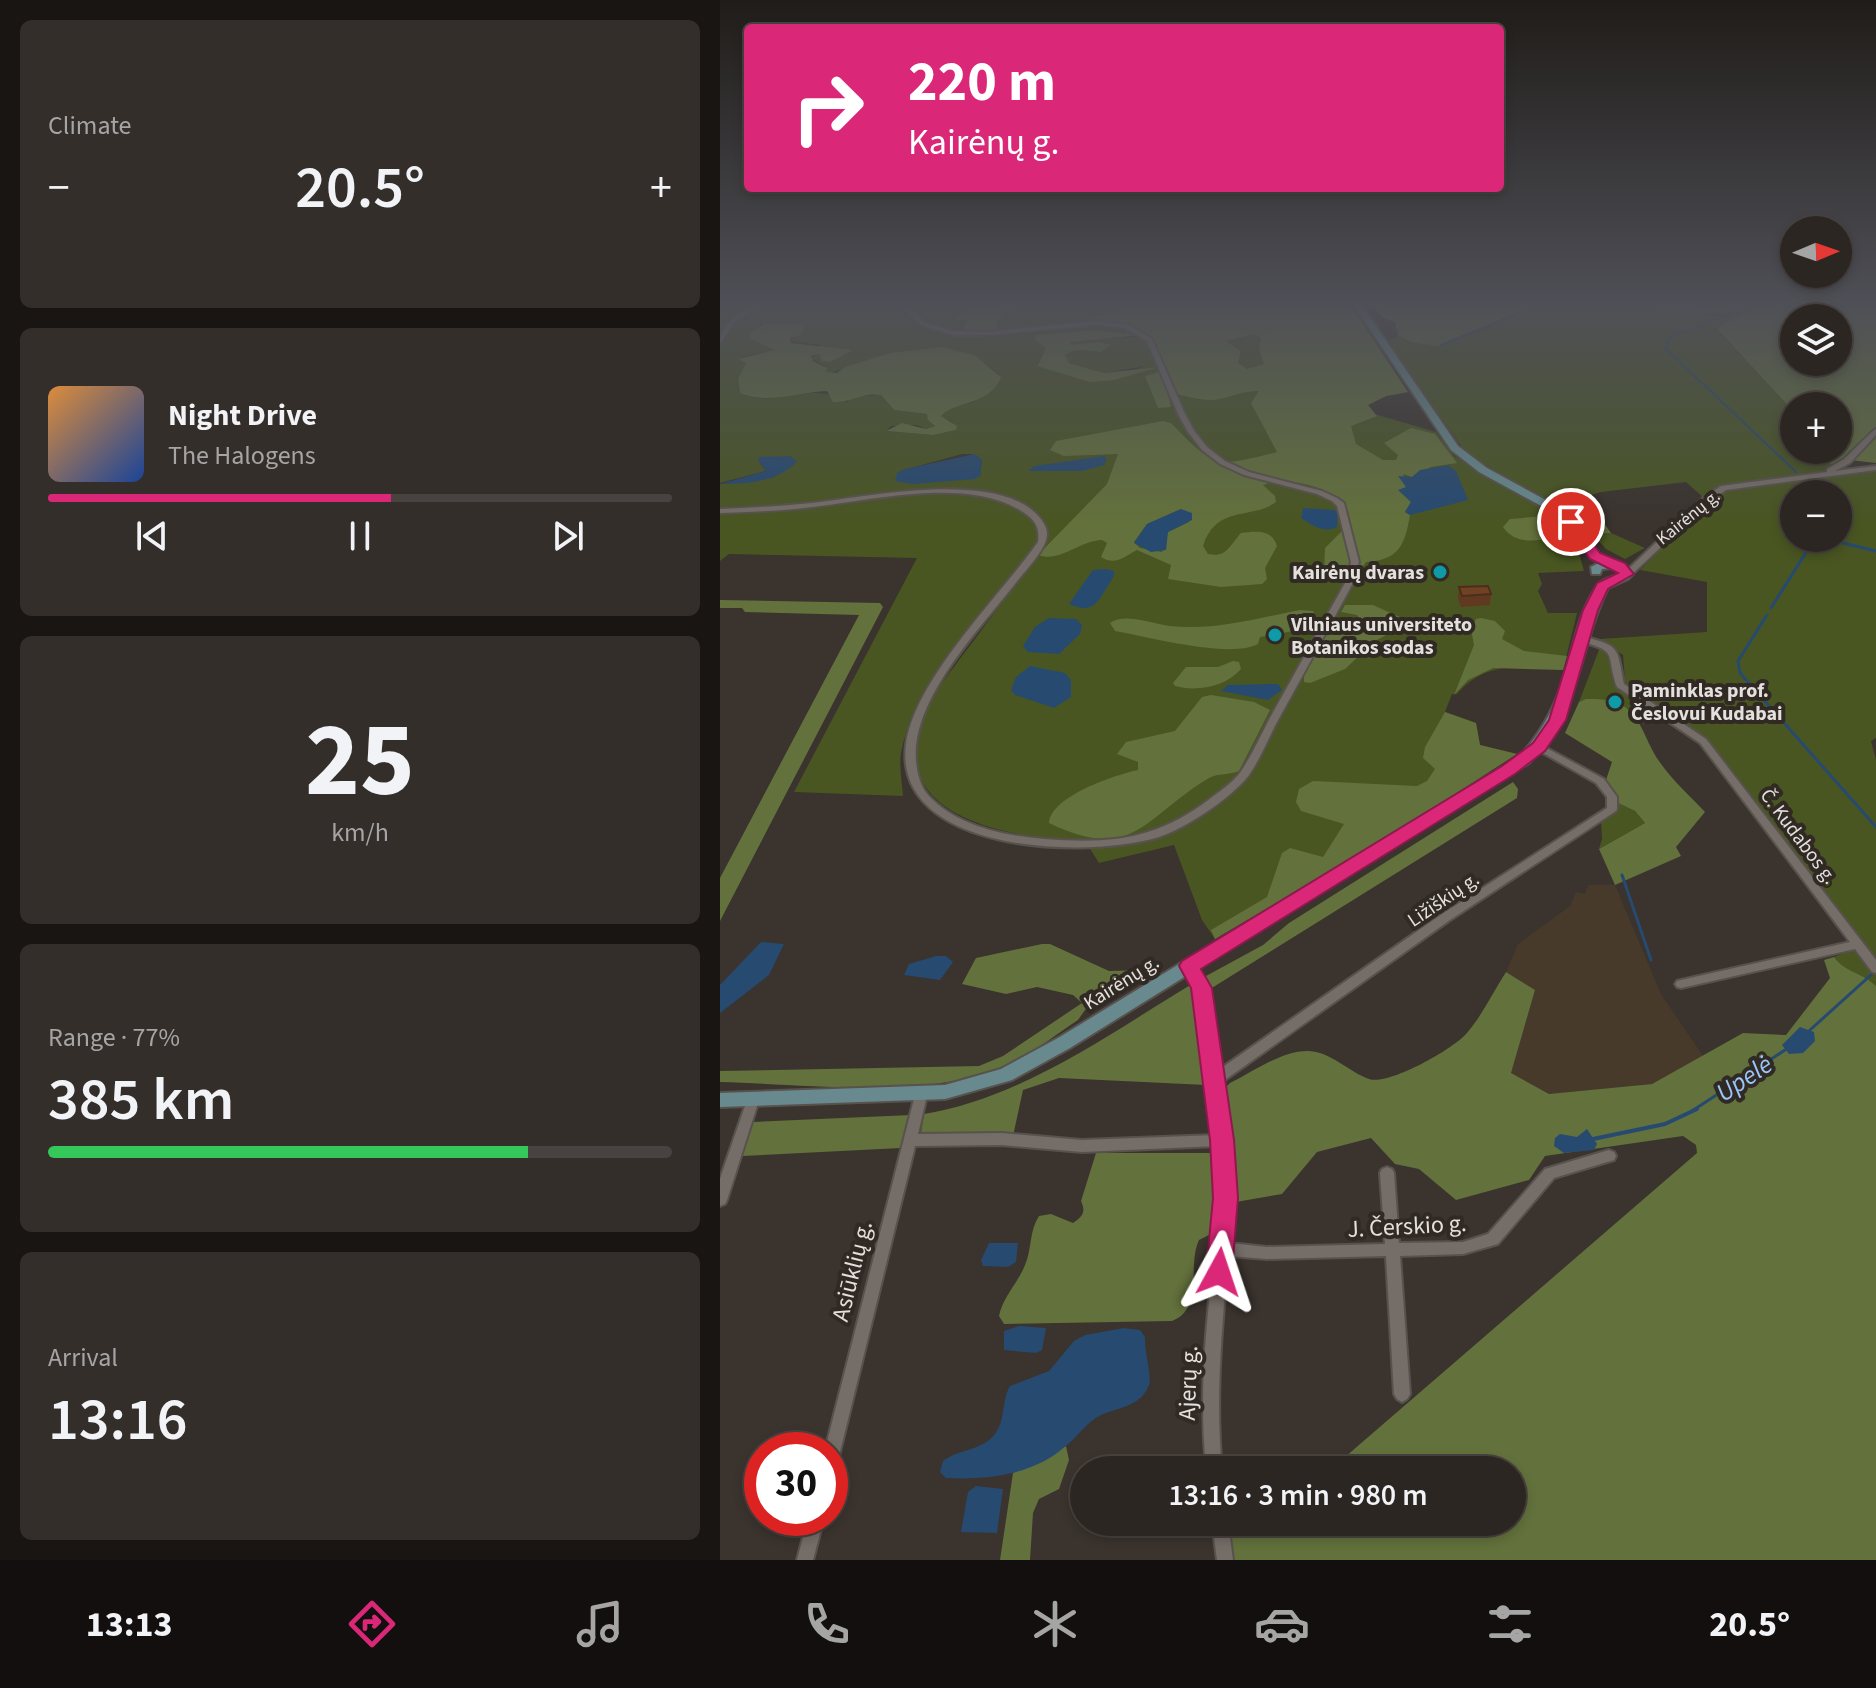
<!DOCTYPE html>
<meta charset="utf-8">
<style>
:root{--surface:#2c2622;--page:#342e2a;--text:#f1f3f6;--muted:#a6a5a5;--line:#484340;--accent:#db2777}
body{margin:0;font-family:"Source Sans 3",sans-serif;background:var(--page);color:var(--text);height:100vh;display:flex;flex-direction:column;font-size:30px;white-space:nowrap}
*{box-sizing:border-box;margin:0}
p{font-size:26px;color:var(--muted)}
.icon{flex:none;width:44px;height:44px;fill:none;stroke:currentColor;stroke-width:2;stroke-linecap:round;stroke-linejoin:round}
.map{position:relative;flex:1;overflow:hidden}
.details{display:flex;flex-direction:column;gap:20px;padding:20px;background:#181513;width:720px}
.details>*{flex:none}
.top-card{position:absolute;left:24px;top:24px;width:760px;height:168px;border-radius:8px;box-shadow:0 4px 12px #0003,0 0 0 2px var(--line);background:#db2777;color:#fff;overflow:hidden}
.needle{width:52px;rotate:88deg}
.fabs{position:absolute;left:1060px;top:216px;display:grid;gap:16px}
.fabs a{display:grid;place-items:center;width:72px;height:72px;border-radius:50%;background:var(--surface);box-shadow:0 4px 12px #0003,0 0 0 2px var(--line);font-size:40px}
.speed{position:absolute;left:24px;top:1432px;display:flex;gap:16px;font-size:40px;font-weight:700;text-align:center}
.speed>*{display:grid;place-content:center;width:104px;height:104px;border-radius:50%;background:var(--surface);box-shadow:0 4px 12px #0003,0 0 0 2px var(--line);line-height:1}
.speed .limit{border:12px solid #d22;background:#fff;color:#111}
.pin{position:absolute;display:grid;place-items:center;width:68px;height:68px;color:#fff;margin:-34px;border:4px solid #fff;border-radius:50%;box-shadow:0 2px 8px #0007}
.me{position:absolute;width:88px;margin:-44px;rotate:5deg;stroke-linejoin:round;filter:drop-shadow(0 0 6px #0008)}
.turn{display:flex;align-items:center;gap:28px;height:168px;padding:0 32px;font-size:36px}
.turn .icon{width:104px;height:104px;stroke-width:2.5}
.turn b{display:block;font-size:56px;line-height:68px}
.big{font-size:60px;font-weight:600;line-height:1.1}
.details .widget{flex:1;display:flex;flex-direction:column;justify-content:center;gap:12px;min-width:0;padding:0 28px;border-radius:12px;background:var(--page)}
.details .dial{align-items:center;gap:0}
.dial b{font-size:104px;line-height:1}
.song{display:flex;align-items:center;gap:24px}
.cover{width:96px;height:96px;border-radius:12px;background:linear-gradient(135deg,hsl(30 70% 55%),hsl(220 70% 35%))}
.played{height:8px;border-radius:4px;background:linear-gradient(90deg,var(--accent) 55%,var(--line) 55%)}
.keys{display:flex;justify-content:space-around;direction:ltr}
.heat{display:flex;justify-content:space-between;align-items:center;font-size:44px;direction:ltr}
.charge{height:12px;border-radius:6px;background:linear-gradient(90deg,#34c759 77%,var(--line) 0)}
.trip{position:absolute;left:350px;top:1456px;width:456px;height:80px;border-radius:40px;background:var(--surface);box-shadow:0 4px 12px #0003,0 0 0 2px var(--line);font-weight:600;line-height:80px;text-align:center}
.tab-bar{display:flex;height:128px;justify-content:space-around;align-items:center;background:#120f0e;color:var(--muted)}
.tab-bar .icon{width:56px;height:56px}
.tab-bar .on{color:var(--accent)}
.tab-bar b{font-size:36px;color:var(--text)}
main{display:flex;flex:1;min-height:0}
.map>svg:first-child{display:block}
.industrial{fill:#473a2b}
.green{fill:#495622;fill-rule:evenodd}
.forest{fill:#63713c;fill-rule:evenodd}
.water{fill:#274a71}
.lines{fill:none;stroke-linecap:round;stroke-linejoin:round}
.stream-far2{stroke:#274a71;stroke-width:2}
.stream-far1{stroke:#274a71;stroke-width:3}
.stream{stroke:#274a71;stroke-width:4}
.street-casing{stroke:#58524e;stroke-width:4}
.secondary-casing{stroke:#58524e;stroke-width:4}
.street{fill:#756d67;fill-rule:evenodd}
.secondary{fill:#688a8e;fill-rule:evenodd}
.wall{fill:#603920}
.building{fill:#704225;stroke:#4e2e1a;stroke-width:2}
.route{fill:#db2777;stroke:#8e194d;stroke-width:2}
.culture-dot{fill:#0f9aa8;stroke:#302924;stroke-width:3}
.labels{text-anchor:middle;stroke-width:8;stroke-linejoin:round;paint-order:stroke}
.far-street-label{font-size:18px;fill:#e4e0dd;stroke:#302924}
.poi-label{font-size:20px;font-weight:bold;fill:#e4e0dd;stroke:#302924;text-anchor:start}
.street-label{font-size:20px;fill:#e4e0dd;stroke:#302924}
.near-street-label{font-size:24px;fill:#e4e0dd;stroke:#302924}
.near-water-label{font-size:26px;font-style:italic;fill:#9ac6f9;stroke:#302924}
</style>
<main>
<section class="details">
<div class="widget"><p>Climate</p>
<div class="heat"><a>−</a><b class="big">20.5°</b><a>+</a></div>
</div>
<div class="widget">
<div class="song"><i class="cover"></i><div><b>Night Drive</b><p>The Halogens</p></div></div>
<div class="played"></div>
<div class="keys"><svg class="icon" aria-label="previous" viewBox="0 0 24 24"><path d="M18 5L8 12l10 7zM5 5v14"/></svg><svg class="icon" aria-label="pause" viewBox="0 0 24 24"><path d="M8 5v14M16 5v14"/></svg><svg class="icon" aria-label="next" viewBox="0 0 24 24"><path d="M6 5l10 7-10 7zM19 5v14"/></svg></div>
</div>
<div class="widget dial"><b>25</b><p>km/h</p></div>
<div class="widget"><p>Range · 77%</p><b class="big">385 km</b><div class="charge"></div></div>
<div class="widget"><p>Arrival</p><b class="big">13:16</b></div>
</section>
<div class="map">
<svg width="1156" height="1560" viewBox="0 0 1156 1560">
<rect width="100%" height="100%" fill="#3a332e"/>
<!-- industrial -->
<path class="industrial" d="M868,885H895L941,994L983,1056L932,1084L829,1094L791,1073L815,991L786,972L798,944L850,906L856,892L865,894Z"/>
<!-- green -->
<path class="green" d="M0,304H46L56,312L99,304H251L243,309L249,320L242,331H278L277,322L288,309L300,304H409L417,306L365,322L411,326L431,337L639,318L688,392L666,396L648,405L651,413L716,432L734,456L832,512L853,531L864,571L818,573L822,584L818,591L828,613H857L843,670C803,665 764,661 737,694H732L725,712L756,723L760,745L797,754L495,939L482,920L454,845L379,863L367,844C295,836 163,822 202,716C209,696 227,677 239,660C265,626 290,591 315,556C271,611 194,682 181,753C179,766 182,782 183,796L74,792L197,558L9,554L0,561V484L55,477L38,461L46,471L0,483ZM83,323L86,325L70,341L100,345L104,362L99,354L90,358L105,366L106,372L110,373L163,355L260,359L279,374C263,414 237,397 220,416L232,422L236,430L213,435L166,431L171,426L197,425L206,429L215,426L207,414L174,410L161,395L136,396L126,402C89,379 55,410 20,393L18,379L26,363L21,357L54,350L31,339L40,325ZM374,330L419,337L361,339L349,342L351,345L388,343C373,352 359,346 344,355L349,363L384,373L425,366C372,390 368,380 317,364L326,348L325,344ZM242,454H251L262,460L260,476L193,484L180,471Z
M819,304H920L1002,312L1047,304L1001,324L998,331L1074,412V450H1085L1087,455L1113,465C1082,489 1022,469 984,498L966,482L881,492L843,503L840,508L747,454L667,342L678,335C723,358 775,322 819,304Z
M1156,470V738L1151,741L1156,760V986C1142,972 1126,973 1114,957L1143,945L979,735L915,693L905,681L903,655L880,639L987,632V582L920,570C951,541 970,508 1012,489ZM1074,494H1118V538H1074Z
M891,533L925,548L905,559L886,549L874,536Z
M880,647L889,656L895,685L940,714L923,724C911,707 879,693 859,702Z
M898,803L915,811L925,823L879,849L882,839L881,822Z"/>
<!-- forest -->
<path class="forest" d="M251,304H300L288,309L277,322L278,331H242L248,320L235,319Z
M409,304H630L688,392L666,396L648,405L657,416L631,426L636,444L663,460H676L678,455L664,443L691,428L715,434L737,463L711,467L692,477L683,474L687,488L683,492L691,502L685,512L690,515C685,545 679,560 646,562L638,574L608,577L604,572L605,548L630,523C630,488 568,475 543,485L555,496L556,502C533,520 496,504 483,546L488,554C507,558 509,546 521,533C536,531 552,529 557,546L545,568L547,579L542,584L501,587L448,579L451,565L417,550C404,557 395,566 381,557L387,543L382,540C358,541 340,563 318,555L387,484L398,454L344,456L330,450L336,441L443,421L451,423C495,469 497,467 557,452L531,403L539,391C521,390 507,400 488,400C475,399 461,395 448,392L451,407L438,408L425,376L447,370C423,321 418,326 366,324L364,321L415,306ZM534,334L541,338L539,349L544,364L527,369L518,363L521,351L505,341ZM461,509L469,522L448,532L442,552L420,548L414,542L427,524Z
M653,304H819L717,346L691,342L678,335L675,322L662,317Z
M920,304H1034C1002,318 953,314 920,304Z
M1047,304H1156V463L1121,459L1113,465L1087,455L1085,450H1118V406H1074V412L998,330L1001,324ZM1074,318H1118V362H1074Z
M83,323L86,326L80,335L70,338L71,343L133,350L110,362L102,361L99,354L91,356L93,361L107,368L106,372L117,373L125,367L170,353L223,347L256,356L281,377C269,407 235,400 221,416L237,426L236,430L213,435L166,431L182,423L206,429L215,426L208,420L207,414L174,410L161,395C142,392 131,403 113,402L107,391C79,392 47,405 20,393L18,379L26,363L18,359L54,350L31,339L29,334L44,324Z
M374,330L421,335L350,342L351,345L379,342L391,345L381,352C367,351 357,347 345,355L349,363L384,373L439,367L394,380L370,382L317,366L326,348L315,340L316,335Z
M862,499L869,502L891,533L871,535L840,508L843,503Z
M825,516C835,516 846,521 844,533C825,541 796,547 783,527L790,519Z
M0,600L160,603L163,607L0,921V878L139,615L25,612L22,608H0Z
M625,605H653L691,622L655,641L625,669L590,683L584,682V674L610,629L624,631L636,628L640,621L637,615L621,612Z
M580,610L593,611L597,618L590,628L540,637L538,644C510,659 429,637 395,631L390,623C404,612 433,624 450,626C494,631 538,618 580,610Z
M761,618L775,621L785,631L782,639L804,651L847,656L843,670L773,668L748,680L734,695L754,645L751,629L756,619Z
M513,661L519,662L521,669C506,687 476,692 455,686L453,683L466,667H498Z
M491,695L534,702L550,710L519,771C510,775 498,773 489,778C423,817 415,864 329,823C331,796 395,775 418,770V762L397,754L406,742L455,731L482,697Z
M866,699C921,697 917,727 939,761C951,779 970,796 985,812L956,847L961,856L895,885L879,849L925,823L915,811L898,803L885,783L892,762L845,733L859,702Z
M725,712L756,723L760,745L797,754L667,838L495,939L491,930L547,897L562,853L570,848L603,857L624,824L581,811L576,802L579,789L593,781L697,786L707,781L715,769L703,758L705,747Z
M793,782L798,789L797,798L487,991L486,976L543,945L569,923Z
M322,944H330L389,971L426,970L427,973L365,1010L358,1020C335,1035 311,1055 285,1066C208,1100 85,1084 0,1082V1071L259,1066L283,1056L362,1003L353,995L317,987L286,994L242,984L256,958Z
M1114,957C1126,973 1142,972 1156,986V1560H513L507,1522H792V1470H610L977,1153L976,1145L963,1136L825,1156L809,1180L736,1200L699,1169L675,1164L651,1138L597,1152L562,1194L516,1202L502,1091L510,1083C533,1072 562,1050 589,1051C611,1052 629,1072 649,1079C668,1086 733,1049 746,1034C762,1016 773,992 786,972L815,990L791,1073L829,1094L932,1084L1023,1033L1066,1035L1110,978L1104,960Z
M472,984L486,1085L339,1078L303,1090L293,1136L201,1132L204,1114C302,1098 389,1034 472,984Z
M191,1115L181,1148L22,1156L33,1122Z
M376,1153H495V1232L479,1240C467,1265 484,1309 452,1321L284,1324L279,1316C283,1296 298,1283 305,1265C312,1249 309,1231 319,1216L331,1214L353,1223C363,1216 366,1212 361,1201Z
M346,1446L349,1460L339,1489L319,1499L313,1513L310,1560H280L293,1473Z"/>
<!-- water -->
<path class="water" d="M255,454L262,460L260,476L255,479L193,484L175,481L177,473L185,469Z
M70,456L77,461C59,482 26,484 0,484L46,471L38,460L39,457Z
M384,456L387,458L384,465L362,471H308L314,466Z
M728,465L736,471L748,500L690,515L685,512L691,502L678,490L686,487L678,476L692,477L700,470Z
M583,508L614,510L618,512L617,527C604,534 592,525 581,518Z
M461,509L472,513V520L448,532L446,550L431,552L414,543L427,524Z
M385,569L394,571V576C380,596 377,617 349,604L373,570Z
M329,618L356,619L362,625L360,634L339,654L308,652L303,646L315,627Z
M310,666L345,673L351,680V697L334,708L295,695L291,690L296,677Z
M558,684L562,690L548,700L501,691L508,685Z
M41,942L64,944L49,975L0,1013V985Z
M216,956H226L233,962L220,980L184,975L189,964Z
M1080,1027L1094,1032L1095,1041L1083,1053L1069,1054L1062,1045Z
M867,1129L877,1144L874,1150L844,1153L834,1146L835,1138L840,1134L857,1137Z
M269,1243H298L296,1262L288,1267L263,1266L261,1260Z
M299,1326L326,1328L322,1350L316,1353L284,1350V1331Z
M404,1328L420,1330L425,1337C424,1349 432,1377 429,1385C420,1408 397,1407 379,1416C366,1423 358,1436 347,1445C314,1475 268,1480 226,1478L220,1472L223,1461C240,1448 267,1451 278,1429C285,1416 282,1399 290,1386L329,1371L354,1341L365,1335Z
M256,1486L283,1489L277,1533L241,1532L248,1492Z"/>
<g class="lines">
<!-- stream-far2 -->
<path class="stream-far2" d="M896,304L1008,316
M1038,304L950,337L945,348L1076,472
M721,345L821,304
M1084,480L1098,494"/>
<!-- stream-far1 -->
<path class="stream-far1" d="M1102,538L1156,551
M1051,608L1095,538
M1047,615L1018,661L1020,673L1156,827
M902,875L931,960
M1090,1030L1152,974
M972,1111L1065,1050"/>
<!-- stream -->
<path class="stream" d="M873,1139L945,1124L977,1109"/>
<!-- street casing -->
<g class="street-casing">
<path id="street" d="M34,304H41L14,323L2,341L0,342C2,323 19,314 34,304Z
M179,304H186L206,323L233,331L267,332L376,321L409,325L432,339L465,414L475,432L487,447L505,461L529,472L602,491L617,498L624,503L639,562L633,583C608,629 583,675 557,722C549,737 536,768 525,780C506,801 466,828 439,837C369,859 172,854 186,744C195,679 280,596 318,542C320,527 315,520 303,512C248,476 154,500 92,507C62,511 31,512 0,513V509C30,508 61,506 91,503C147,497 279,468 320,518C325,524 329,532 326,540C323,552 306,570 298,580C262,627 191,698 196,761C197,772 200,786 208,795C236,826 285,836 325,839C391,844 436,840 491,798C500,791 512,783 519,774C530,759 542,733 551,716C576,672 600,627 625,583L631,562L617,506L612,501L597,494L524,475L500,464L482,450L468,432L458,414L427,341L405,328L376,325L267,335H233L201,325Z
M1152,304H1156V306L1153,305Z
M1156,429V435L1130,463L1115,471L1156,466V470L1006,490L989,502L910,576H907L903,574L983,498L1001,486L1107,472V469L1124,459L1154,430Z
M862,636C900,646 897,646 904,684L986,739L1156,960V973L1152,972L1135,949L961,988L957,987L955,984L957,981L961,980L1130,942L980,743L897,687C885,653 900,652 859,641L858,639Z
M819,744L884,779L897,797V809L896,811L730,920L502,1082C510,1136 514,1189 509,1243L547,1247L665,1244L660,1173L662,1169L667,1167L672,1169L674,1173L679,1243L743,1242L768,1234L825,1169L889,1150L894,1152L896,1156L894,1160L834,1178L778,1244L743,1254L680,1256L690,1394L687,1399L682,1402L677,1399L674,1394L666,1256L547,1259L508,1256C502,1328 495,1398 502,1470H486C482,1425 482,1381 486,1335C491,1272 501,1209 497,1146L362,1152L282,1145L195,1146L118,1460L116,1466L110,1468V1450H105L196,1091L201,1090L206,1091L207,1095L198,1134L282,1133L362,1140L496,1135L490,1085L487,1081L489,1077L475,988L463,966L465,963L469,962L473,963L487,988L500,1069L722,914L887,808V797L876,783L816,749L814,747L816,745Z
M33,1095L38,1096L39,1100L7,1200L5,1204L0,1206V1179L27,1100L28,1096Z
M88,1518H104L93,1560H77Z
M492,1522H508L513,1560H497Z"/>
</g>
<!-- secondary casing -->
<g class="secondary-casing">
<path id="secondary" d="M633,304H641L738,446L767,468L842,509L857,522L879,554L905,565L913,574L908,579L888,588C867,630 862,676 842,718C834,735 822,749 809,763L350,1048L292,1080L225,1099L0,1107V1093L225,1085L281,1069L338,1038L799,757C821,733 835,708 844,677C853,649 860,606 879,584C884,578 894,577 901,573L893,568L882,569L880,574H872L871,567L879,563L871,558L849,526L834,513L759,472L731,450Z"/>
</g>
<!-- street -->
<use href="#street" class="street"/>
<!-- secondary -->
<use href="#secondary" class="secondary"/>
</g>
<!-- wall -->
<path class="wall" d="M739,587L771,594L770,605L741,607L738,598Z"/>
<!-- building -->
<path class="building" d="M768,586L771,594L742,596L739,587Z"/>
<!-- sky -->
<linearGradient id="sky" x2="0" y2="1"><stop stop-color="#201c19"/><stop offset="0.58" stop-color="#4f5057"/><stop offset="1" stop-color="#4f5057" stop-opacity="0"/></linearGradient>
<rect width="1156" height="523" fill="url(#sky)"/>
<!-- route -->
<path class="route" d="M846,519H856L880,553L905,563L914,574L888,589L878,610L846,720L825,751L795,774L481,969L492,988L514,1140L518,1198L512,1272L508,1281L499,1284L490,1281L486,1272L493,1198L490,1140L471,988L459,966L462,961L782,766L813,743L829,720L863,610L877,583L898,573L870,559L844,522Z"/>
<!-- markers -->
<g class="culture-dot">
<circle cx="720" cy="572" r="8"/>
<circle cx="555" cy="635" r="8"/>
<circle cx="895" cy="702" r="8"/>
</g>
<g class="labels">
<!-- far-street labels -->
<g class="far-street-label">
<text transform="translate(968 517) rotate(-39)" y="6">Kairėnų g.</text>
</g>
<!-- poi labels -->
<g class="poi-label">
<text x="704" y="579" text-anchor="end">Kairėnų dvaras</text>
<text x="571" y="631">Vilniaus universiteto<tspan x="571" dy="23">Botanikos sodas</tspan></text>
<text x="911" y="697">Paminklas prof.<tspan x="911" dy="23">Česlovui Kudabai</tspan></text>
</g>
<!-- street labels -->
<g class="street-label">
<text transform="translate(1079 836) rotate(53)" y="7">Č. Kudabos g.</text>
<text transform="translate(723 899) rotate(-34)" y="7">Ližiškių g.</text>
<text transform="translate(401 982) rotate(-32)" y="7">Kairėnų g.</text>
</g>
<!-- near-street labels -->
<g class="near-street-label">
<text transform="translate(687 1226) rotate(-3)" y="8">J. Čerskio g.</text>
<text transform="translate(132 1271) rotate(-76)" y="8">Asiūklių g.</text>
<text transform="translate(468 1383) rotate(-88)" y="8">Ajerų g.</text>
</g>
<!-- near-water labels -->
<g class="near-water-label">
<text transform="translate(1024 1078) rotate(-34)" y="9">Upelė</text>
</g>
</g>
</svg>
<div class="fabs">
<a><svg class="needle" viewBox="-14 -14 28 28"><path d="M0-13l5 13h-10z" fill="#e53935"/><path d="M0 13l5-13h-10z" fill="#a6a5a5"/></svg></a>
<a><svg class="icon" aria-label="layers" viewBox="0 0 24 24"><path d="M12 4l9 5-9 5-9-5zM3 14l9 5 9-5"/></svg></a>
<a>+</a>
<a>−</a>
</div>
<div class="speed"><div class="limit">30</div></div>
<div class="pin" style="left:851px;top:522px;background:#d93025"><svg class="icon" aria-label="arrive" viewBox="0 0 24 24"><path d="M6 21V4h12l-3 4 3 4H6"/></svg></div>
<svg class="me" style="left:499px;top:1272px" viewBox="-20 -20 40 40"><path d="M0-17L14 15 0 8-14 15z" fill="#db2777" stroke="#fff" stroke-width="4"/></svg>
<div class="trip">13:16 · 3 min · 980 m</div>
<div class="top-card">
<div class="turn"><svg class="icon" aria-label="right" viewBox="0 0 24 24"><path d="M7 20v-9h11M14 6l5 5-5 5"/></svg><div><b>220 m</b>Kairėnų g.</div></div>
</div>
</div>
</main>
<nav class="tab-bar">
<b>13:13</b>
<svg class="icon on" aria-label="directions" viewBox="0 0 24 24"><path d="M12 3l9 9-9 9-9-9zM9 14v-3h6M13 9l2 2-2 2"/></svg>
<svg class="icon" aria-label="music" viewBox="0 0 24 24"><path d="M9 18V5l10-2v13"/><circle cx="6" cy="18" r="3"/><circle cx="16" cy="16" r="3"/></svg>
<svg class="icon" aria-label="phone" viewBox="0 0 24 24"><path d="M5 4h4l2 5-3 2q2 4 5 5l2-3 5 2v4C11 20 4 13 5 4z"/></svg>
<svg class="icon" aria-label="climate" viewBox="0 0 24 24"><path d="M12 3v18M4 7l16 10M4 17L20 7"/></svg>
<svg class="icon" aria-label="car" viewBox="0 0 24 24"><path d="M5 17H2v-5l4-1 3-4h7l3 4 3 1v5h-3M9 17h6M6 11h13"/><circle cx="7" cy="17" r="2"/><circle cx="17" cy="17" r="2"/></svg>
<svg class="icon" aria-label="filters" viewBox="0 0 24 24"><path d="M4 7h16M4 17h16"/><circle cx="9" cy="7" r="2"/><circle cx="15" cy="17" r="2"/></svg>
<b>20.5°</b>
</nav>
